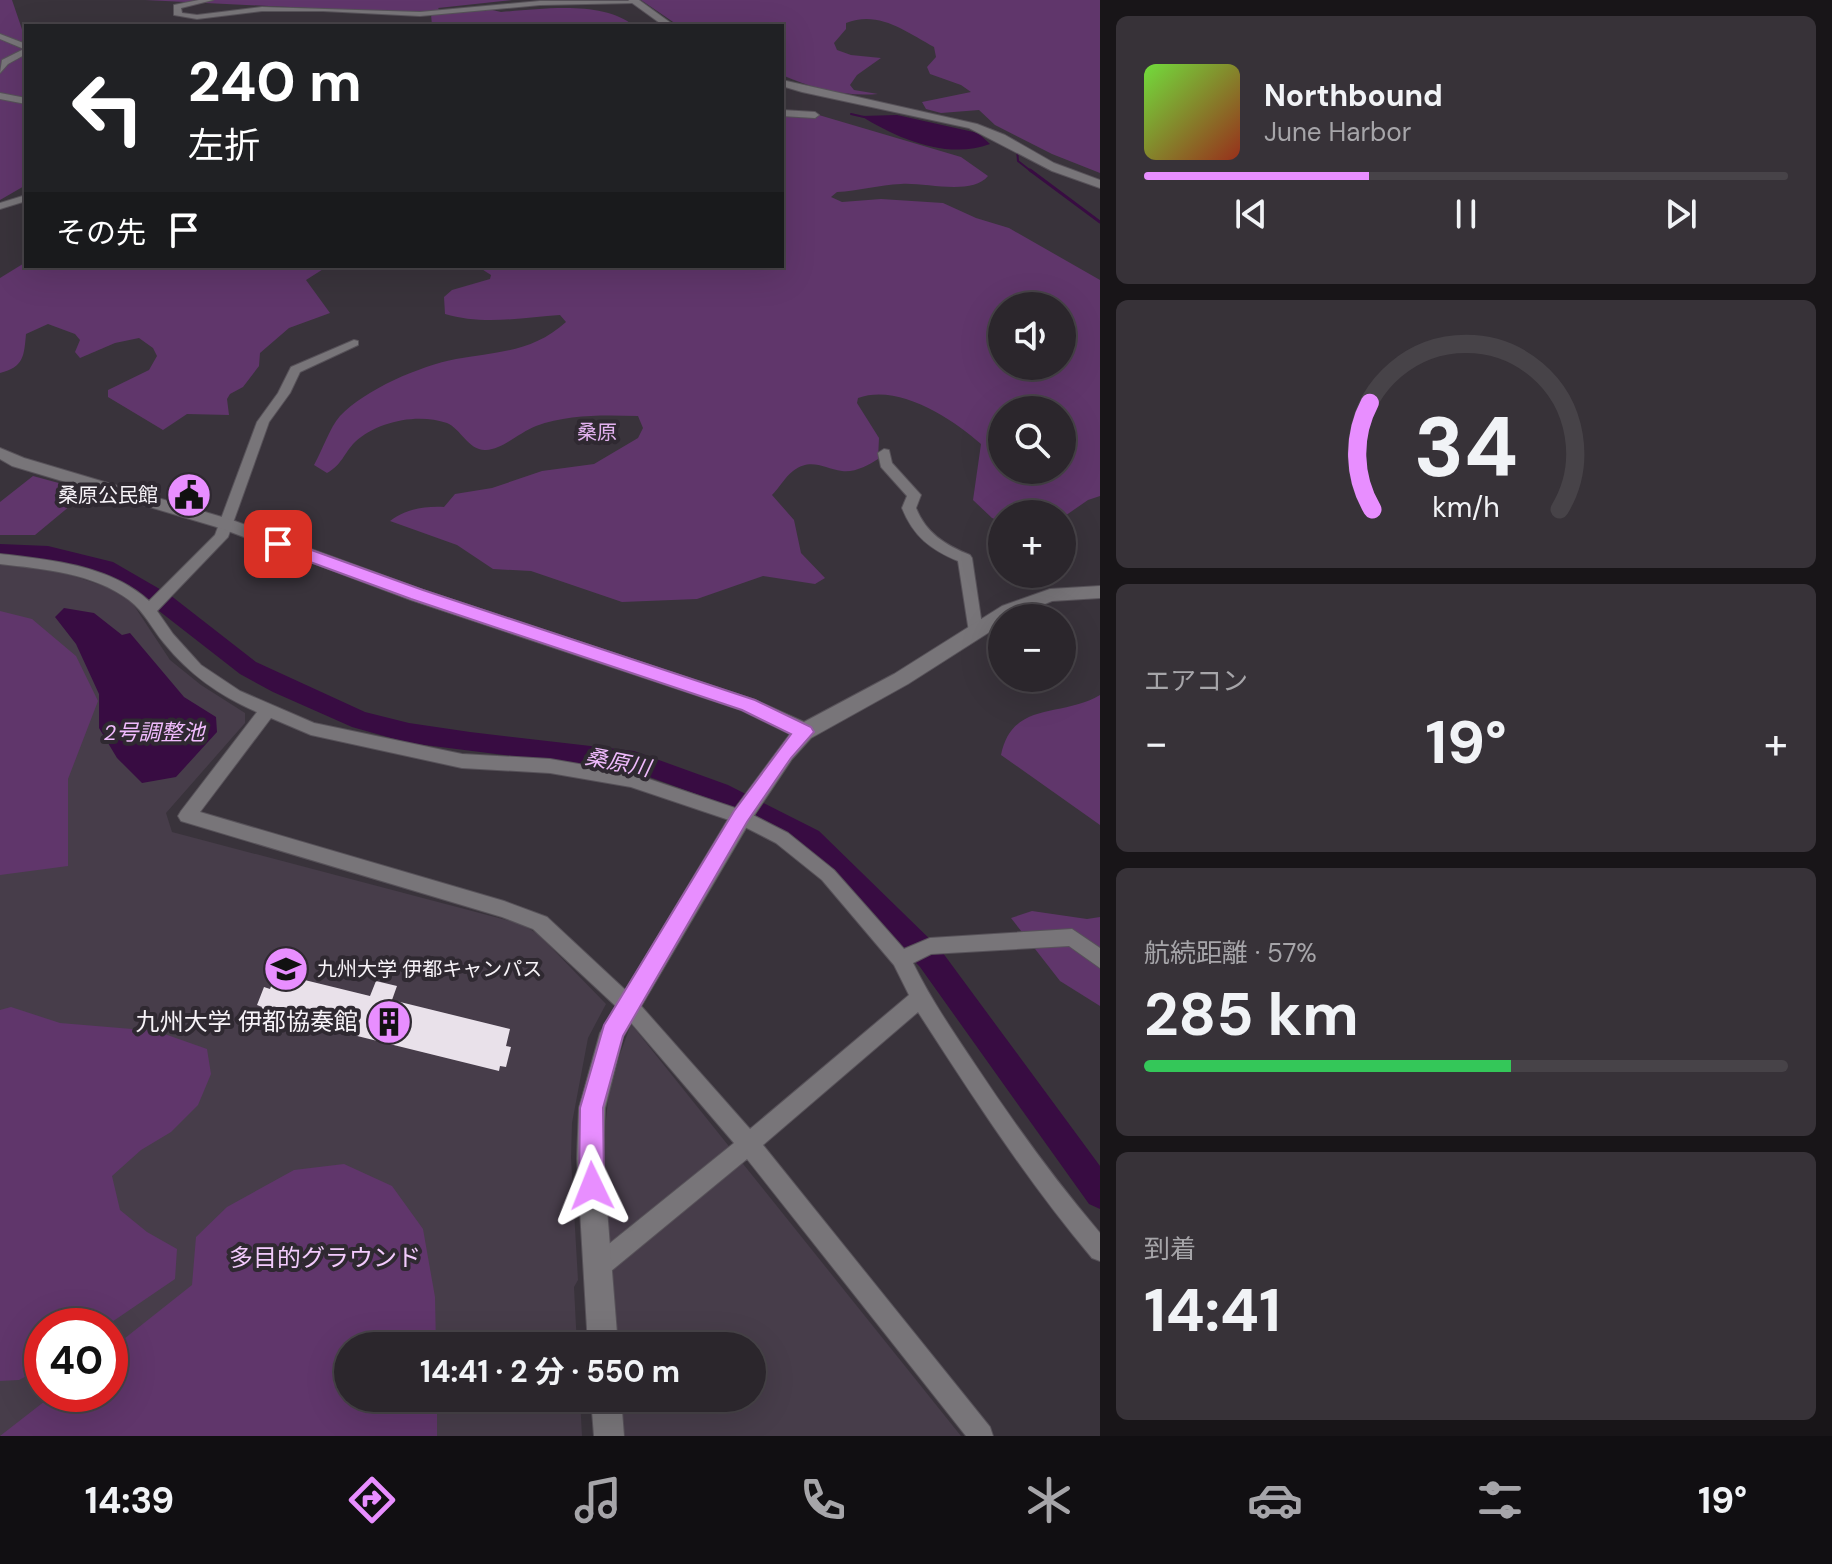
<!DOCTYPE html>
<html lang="ja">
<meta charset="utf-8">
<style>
:root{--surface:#2b262c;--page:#373238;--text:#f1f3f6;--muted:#a6a5a9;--line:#474348;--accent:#e88eff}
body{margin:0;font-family:"DM Sans","Noto Sans JP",sans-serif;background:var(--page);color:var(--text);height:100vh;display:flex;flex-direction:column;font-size:30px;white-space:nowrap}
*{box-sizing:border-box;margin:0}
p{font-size:26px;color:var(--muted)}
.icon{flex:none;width:44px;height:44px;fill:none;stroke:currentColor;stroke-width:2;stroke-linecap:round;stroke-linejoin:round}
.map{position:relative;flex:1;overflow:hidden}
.sheet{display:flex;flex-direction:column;gap:16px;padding:16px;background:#181518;width:732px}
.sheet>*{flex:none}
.hud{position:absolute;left:24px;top:24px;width:760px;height:244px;border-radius:0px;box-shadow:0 8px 32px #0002,0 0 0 2px var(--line);background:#202124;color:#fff;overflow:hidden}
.controls{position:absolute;left:988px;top:292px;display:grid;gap:16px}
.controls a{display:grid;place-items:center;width:88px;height:88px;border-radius:50%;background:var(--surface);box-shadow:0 8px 32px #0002,0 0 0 2px var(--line);font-size:40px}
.speed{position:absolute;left:24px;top:1308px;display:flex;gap:16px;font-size:40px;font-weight:700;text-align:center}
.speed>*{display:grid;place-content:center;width:104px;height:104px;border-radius:50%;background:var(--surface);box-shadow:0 8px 32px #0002,0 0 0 2px var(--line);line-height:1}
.speed .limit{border:12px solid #d22;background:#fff;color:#111}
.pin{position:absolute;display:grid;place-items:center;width:68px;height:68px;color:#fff;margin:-34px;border-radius:16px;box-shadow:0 4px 12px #0006}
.me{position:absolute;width:88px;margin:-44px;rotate:358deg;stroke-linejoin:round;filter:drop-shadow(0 0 6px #0008)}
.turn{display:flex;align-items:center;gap:28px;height:168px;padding:0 32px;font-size:36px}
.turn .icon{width:104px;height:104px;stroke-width:2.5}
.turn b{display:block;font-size:56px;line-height:68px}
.then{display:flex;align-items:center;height:76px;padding:0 32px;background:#0003;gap:16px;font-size:30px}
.big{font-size:60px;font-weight:700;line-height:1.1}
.sheet .widget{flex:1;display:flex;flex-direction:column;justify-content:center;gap:12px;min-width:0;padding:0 28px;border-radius:12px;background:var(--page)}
.sheet .dial{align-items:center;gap:0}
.dial svg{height:208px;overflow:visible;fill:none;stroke:var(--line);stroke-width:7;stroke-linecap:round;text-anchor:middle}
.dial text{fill:var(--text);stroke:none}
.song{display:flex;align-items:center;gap:24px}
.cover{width:96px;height:96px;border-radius:12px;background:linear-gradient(135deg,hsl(100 70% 55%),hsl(10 70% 35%))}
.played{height:8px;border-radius:4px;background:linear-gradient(90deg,var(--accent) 35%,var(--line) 35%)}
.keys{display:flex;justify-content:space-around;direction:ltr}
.heat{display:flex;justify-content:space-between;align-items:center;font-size:44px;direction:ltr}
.charge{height:12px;border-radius:6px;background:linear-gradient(90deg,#34c759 57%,var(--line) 0)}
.trip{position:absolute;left:334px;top:1332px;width:432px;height:80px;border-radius:40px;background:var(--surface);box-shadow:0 8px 32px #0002,0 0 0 2px var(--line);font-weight:700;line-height:80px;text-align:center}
.menu{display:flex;height:128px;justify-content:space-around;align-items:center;background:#110f12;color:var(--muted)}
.menu .icon{width:56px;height:56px}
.menu .active{color:var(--accent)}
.menu b{font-size:36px;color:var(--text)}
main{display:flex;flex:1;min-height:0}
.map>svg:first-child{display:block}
.built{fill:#473d4a;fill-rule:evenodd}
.green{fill:#60366b;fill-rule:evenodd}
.water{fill:#380c42}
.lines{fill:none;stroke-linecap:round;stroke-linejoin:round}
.stream-far1{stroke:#380c42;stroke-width:2}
.stream{stroke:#380c42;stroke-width:3}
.river{fill:#380c42;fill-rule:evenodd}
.building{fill:#e9e1ea}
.minor-casing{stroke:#575259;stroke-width:2}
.tertiary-casing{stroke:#575259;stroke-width:2}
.minor{fill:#787579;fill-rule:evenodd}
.tertiary{fill:#787579;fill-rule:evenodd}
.route{fill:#e88eff;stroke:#975ca6;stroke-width:2}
.labels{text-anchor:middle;stroke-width:8;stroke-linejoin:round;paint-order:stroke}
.far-quarter-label{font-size:20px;fill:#e3b2f0;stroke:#2f2931}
.poi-label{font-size:20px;fill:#f7f3f8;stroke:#2f2931;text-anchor:end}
.water-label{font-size:22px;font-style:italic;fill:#f0bbfd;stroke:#2f2931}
.near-poi-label{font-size:24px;fill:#f7f3f8;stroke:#2f2931;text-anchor:end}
.near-park-label{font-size:24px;fill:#f3cbfd;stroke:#2f2931}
</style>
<main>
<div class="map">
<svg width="1100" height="1436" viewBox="0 0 1100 1436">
<rect width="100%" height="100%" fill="#39333b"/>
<!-- built -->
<path class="built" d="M0,563L49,568L116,590L129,598L170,660L201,685L245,713V723L166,813L172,832L521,924L538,934L606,1004L588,1038L572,1123L571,1158L578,1280L574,1287L577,1346H348V1398H580L582,1436H0ZM42,1326H110V1394H42Z
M631,1024L961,1436H623L619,1398H752V1346H615L605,1248L603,1149L610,1081Z"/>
<!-- green -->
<path class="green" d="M0,0H12L26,41V185L0,200Z
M145,0H512L438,8L443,14L488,9L501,12C543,9 603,0 634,26H432L431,14Z
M641,0H1100V173L1052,154L995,125L979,110L941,113L926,109L922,102L971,92L961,85L930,74L927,67L936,57L934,47C906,32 879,10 846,23V29L834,43L837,50L851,55L881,58L857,75L850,85L854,90L878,94C845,97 811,88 782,75V26H679Z
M782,112L812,113L961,157L988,176C972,196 924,182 901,184C879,185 858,191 837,192L831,197L842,202L881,199L943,203L976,218L1009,228L1100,280V496L1088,500L1062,518V514H1002V522L992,518L973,500L981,444C952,418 898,383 858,398L857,403L879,438L878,459C869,465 854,473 842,471C824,469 812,457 793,471C785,477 779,488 772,495L794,520L801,553L825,578L815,584L763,576L697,599L622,602L531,571L493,569L457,545L390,521C405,509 425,506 444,507L455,494L492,488L542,471L594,464L638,438L643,428L638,416C605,415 568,414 536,426C520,432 503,449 486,450C469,451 461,429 447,423C418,413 378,421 355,442C344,453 342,465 327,473L314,465C322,451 330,427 340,416C366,389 420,366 456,359C497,352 533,352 566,322L560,315C522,318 481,325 445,314L444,297L452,290L490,279L491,275L477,266H782ZM1002,306H1062V366H1002ZM1002,410H1062V470H1002Z
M26,262V266H328L306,280L330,313L289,328L260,353L259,366L243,387L230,394L227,399L229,415L187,414L163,430L108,397V390L149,370L157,356L153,348L139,338L115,343L80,358L75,352L80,340L75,334L48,324L26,334C24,356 24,367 0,373V278Z
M33,476L88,491L35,535H0V502Z
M0,611L32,619L76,656L98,701L68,779V866L0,875Z
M1100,695V825L1001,755C1012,700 1062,718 1100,695Z
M1032,911L1087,919L1100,917V1006L1060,981L1011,918Z
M11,1007L60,1023L156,1031L207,1049L211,1074L198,1105L171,1132L141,1150L112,1176L120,1210L147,1232L177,1249L175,1279L106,1326H42V1368L19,1380L0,1381V1010Z
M344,1164L392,1186L423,1229L435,1297L436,1346H348V1398H437V1436H0L54,1394H110V1350L192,1285L196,1237L227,1207L294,1170Z"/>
<!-- water -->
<path class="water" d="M897,115L978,133L990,144C948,160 898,139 861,116Z
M64,608L94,613L122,635L130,633L184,697L216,717L217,732L176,777L142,783L117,758L99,728V694L76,644L55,617Z"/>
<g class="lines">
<!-- stream-far1 -->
<path class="stream-far1" d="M851,114L864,117
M1017,149L1018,161L1032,172"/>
<!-- stream -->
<path class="stream" d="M1030,170L1100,222"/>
<!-- river -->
<path class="river" d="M0,544L48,546L113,562L170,595L256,662L365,712L409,723L470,732L634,751L728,785L819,831L940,949L1100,1166V1209L1089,1204L920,967L801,847L710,799L633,771L409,743L352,727L273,692L240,674L154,607L98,573L48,560L0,558Z"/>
</g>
<!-- building -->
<path class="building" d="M276,973L370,996L376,981L397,986L392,1000L510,1029L506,1046L511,1047L506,1067L500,1066L499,1071L260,1012L262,1007L257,1005L264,987L270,989Z"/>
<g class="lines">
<!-- minor casing -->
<g class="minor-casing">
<path id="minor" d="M199,0H213L181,8L182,13L197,15L262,7L420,12L540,1H638L634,3L540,5L420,16L323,11H262L197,19L174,15V5Z
M0,34L26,44V54L8,64L0,73L2,60L24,49L0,39Z
M0,93L26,98V104L0,99Z
M782,110L815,112L819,115L815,118L782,116Z
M26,195V201L0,209V203Z
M354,340L358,341V345L300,372L290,393L269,422L228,537L157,611L173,634L201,665L240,691L314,723L462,754L550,759L631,773L747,812L788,833L834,870L904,949L930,938L1072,929L1100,948V968L1069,946L931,954L913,963C930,998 952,1030 974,1063C1013,1122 1054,1179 1100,1233V1261L1092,1258C1027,1181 973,1097 918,1012L763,1145L990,1427L993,1436H966L747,1159L605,1276L597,1279L589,1276L586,1268L589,1260L734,1143L621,1011L533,929L502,917L181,821L178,816L181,811L257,712C220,696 190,675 164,643C152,629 145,612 129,600C93,573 43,569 0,564V554C50,560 110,565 149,601L215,535L257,422L278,393L291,367ZM271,718L311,735L462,768L550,773L631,787L735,822L776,843L822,880L894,965L909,995L750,1129L635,999L547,917L504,901L200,812Z
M884,449L889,450L892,463L921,495L916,508C926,533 945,545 970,555L972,558L983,632L981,636H971L969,632L958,561C931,550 913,536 902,508L907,496L881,467L878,453Z"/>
</g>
<!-- tertiary casing -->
<g class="tertiary-casing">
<path id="tertiary" d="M628,0H639L675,26H664Z
M782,80L977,124L1005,135L1054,163L1100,180V188L1052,171L969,128L802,92L782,86Z
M0,448L24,458L232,520L423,590L755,700L804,722L894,674L1002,606L1050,589L1100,586V598L1052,601L1012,618H1002V624L908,684L811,738L792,759L749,823L623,1037L605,1108L603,1159L618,1346H588L577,1159L579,1108L600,1033L733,811L790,734L741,710L411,600L220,528L12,466L0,459Z
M591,1398H621L624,1436H594Z"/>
</g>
<!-- minor -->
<use href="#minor" class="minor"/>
<!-- tertiary -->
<use href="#tertiary" class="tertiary"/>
</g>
<!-- route -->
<path class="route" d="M278,538L423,590L755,700L811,727L814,732L791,758L747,822L623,1036L603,1108L604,1186L600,1195L592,1198L583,1195L579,1186L580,1108L604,1025L734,811L791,734L742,710L411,599L272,548L270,544Z"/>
<!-- icons -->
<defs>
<g id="civic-disc" transform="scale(2.3)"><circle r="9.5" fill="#e88eff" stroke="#2f2931"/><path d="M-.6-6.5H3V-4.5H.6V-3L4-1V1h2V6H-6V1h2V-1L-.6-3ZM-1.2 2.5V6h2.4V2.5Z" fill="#111"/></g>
<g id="university-disc" transform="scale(2.3)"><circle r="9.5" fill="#e88eff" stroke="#2f2931"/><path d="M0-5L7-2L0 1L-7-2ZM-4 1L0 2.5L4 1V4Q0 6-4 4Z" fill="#111"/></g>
<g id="building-disc" transform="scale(2.3)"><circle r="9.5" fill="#e88eff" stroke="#2f2931"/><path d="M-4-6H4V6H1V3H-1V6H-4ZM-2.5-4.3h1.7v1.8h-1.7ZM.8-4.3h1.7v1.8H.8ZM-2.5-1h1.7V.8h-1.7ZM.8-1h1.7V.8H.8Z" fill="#111"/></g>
</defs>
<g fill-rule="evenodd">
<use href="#civic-disc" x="189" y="495"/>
<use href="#university-disc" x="286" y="969"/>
<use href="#building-disc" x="389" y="1022"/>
</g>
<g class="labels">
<!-- far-quarter labels -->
<g class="far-quarter-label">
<text x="597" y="439">桑原</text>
</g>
<!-- poi labels -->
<g class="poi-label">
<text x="158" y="502">桑原公民館</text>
<text x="317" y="976" text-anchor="start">九州大学 伊都キャンパス</text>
</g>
<!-- water labels -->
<g class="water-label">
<text x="154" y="740">2号調整池</text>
<text transform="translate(618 762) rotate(11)" y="8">桑原川</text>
</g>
<!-- near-poi labels -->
<g class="near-poi-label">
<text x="358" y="1030">九州大学 伊都協奏館</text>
</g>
<!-- near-park labels -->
<g class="near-park-label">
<text x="325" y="1266">多目的グラウンド</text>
</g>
</g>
</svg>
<div class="controls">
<a><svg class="icon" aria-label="sound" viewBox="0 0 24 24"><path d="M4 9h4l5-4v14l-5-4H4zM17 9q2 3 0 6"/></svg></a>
<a><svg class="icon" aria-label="search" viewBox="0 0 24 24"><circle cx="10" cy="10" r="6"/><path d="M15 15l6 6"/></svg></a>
<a>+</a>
<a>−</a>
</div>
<div class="speed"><div class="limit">40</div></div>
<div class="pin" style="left:278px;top:544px;background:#d93025"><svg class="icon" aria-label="arrive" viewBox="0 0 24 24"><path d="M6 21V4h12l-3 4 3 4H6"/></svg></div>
<svg class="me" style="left:592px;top:1186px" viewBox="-20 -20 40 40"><path d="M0-17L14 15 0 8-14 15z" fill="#e88eff" stroke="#fff" stroke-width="4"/></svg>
<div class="trip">14:41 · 2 分 · 550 m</div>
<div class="hud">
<div class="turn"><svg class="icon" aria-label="left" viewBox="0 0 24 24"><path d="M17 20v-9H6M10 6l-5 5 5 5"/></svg><div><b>240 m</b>左折</div></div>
<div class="then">その先<svg class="icon" aria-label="arrive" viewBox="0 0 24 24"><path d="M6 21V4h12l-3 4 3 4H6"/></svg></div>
</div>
</div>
<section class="sheet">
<div class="widget">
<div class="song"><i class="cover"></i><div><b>Northbound</b><p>June Harbor</p></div></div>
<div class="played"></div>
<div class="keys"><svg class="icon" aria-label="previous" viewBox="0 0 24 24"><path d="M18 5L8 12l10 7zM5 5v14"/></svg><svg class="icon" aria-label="pause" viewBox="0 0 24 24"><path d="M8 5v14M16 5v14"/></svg><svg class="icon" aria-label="next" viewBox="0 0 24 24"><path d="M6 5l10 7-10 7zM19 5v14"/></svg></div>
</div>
<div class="widget dial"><svg viewBox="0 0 100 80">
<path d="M14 69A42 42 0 1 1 86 69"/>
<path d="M14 69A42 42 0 0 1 13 28" stroke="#e88eff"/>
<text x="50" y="56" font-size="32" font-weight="700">34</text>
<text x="50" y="72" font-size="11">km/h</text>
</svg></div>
<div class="widget"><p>エアコン</p>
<div class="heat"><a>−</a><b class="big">19°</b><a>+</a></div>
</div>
<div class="widget"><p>航続距離 · 57%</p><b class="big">285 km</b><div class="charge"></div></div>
<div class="widget"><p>到着</p><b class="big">14:41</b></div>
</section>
</main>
<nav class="menu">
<b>14:39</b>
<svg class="icon active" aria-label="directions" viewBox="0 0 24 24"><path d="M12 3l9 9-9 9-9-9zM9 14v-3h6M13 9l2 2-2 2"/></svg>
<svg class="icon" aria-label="music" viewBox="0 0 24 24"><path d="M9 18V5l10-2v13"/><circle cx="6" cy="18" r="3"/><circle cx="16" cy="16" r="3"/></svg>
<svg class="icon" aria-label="phone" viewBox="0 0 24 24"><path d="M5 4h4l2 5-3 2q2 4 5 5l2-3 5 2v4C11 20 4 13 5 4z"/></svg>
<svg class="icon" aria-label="climate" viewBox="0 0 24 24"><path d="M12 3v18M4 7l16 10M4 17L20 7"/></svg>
<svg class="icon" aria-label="car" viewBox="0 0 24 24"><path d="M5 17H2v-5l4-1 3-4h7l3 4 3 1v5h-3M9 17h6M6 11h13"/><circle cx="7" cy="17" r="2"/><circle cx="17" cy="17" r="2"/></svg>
<svg class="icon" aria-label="filters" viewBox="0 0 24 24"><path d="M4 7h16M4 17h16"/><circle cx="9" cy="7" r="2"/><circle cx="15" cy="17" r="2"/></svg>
<b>19°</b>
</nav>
